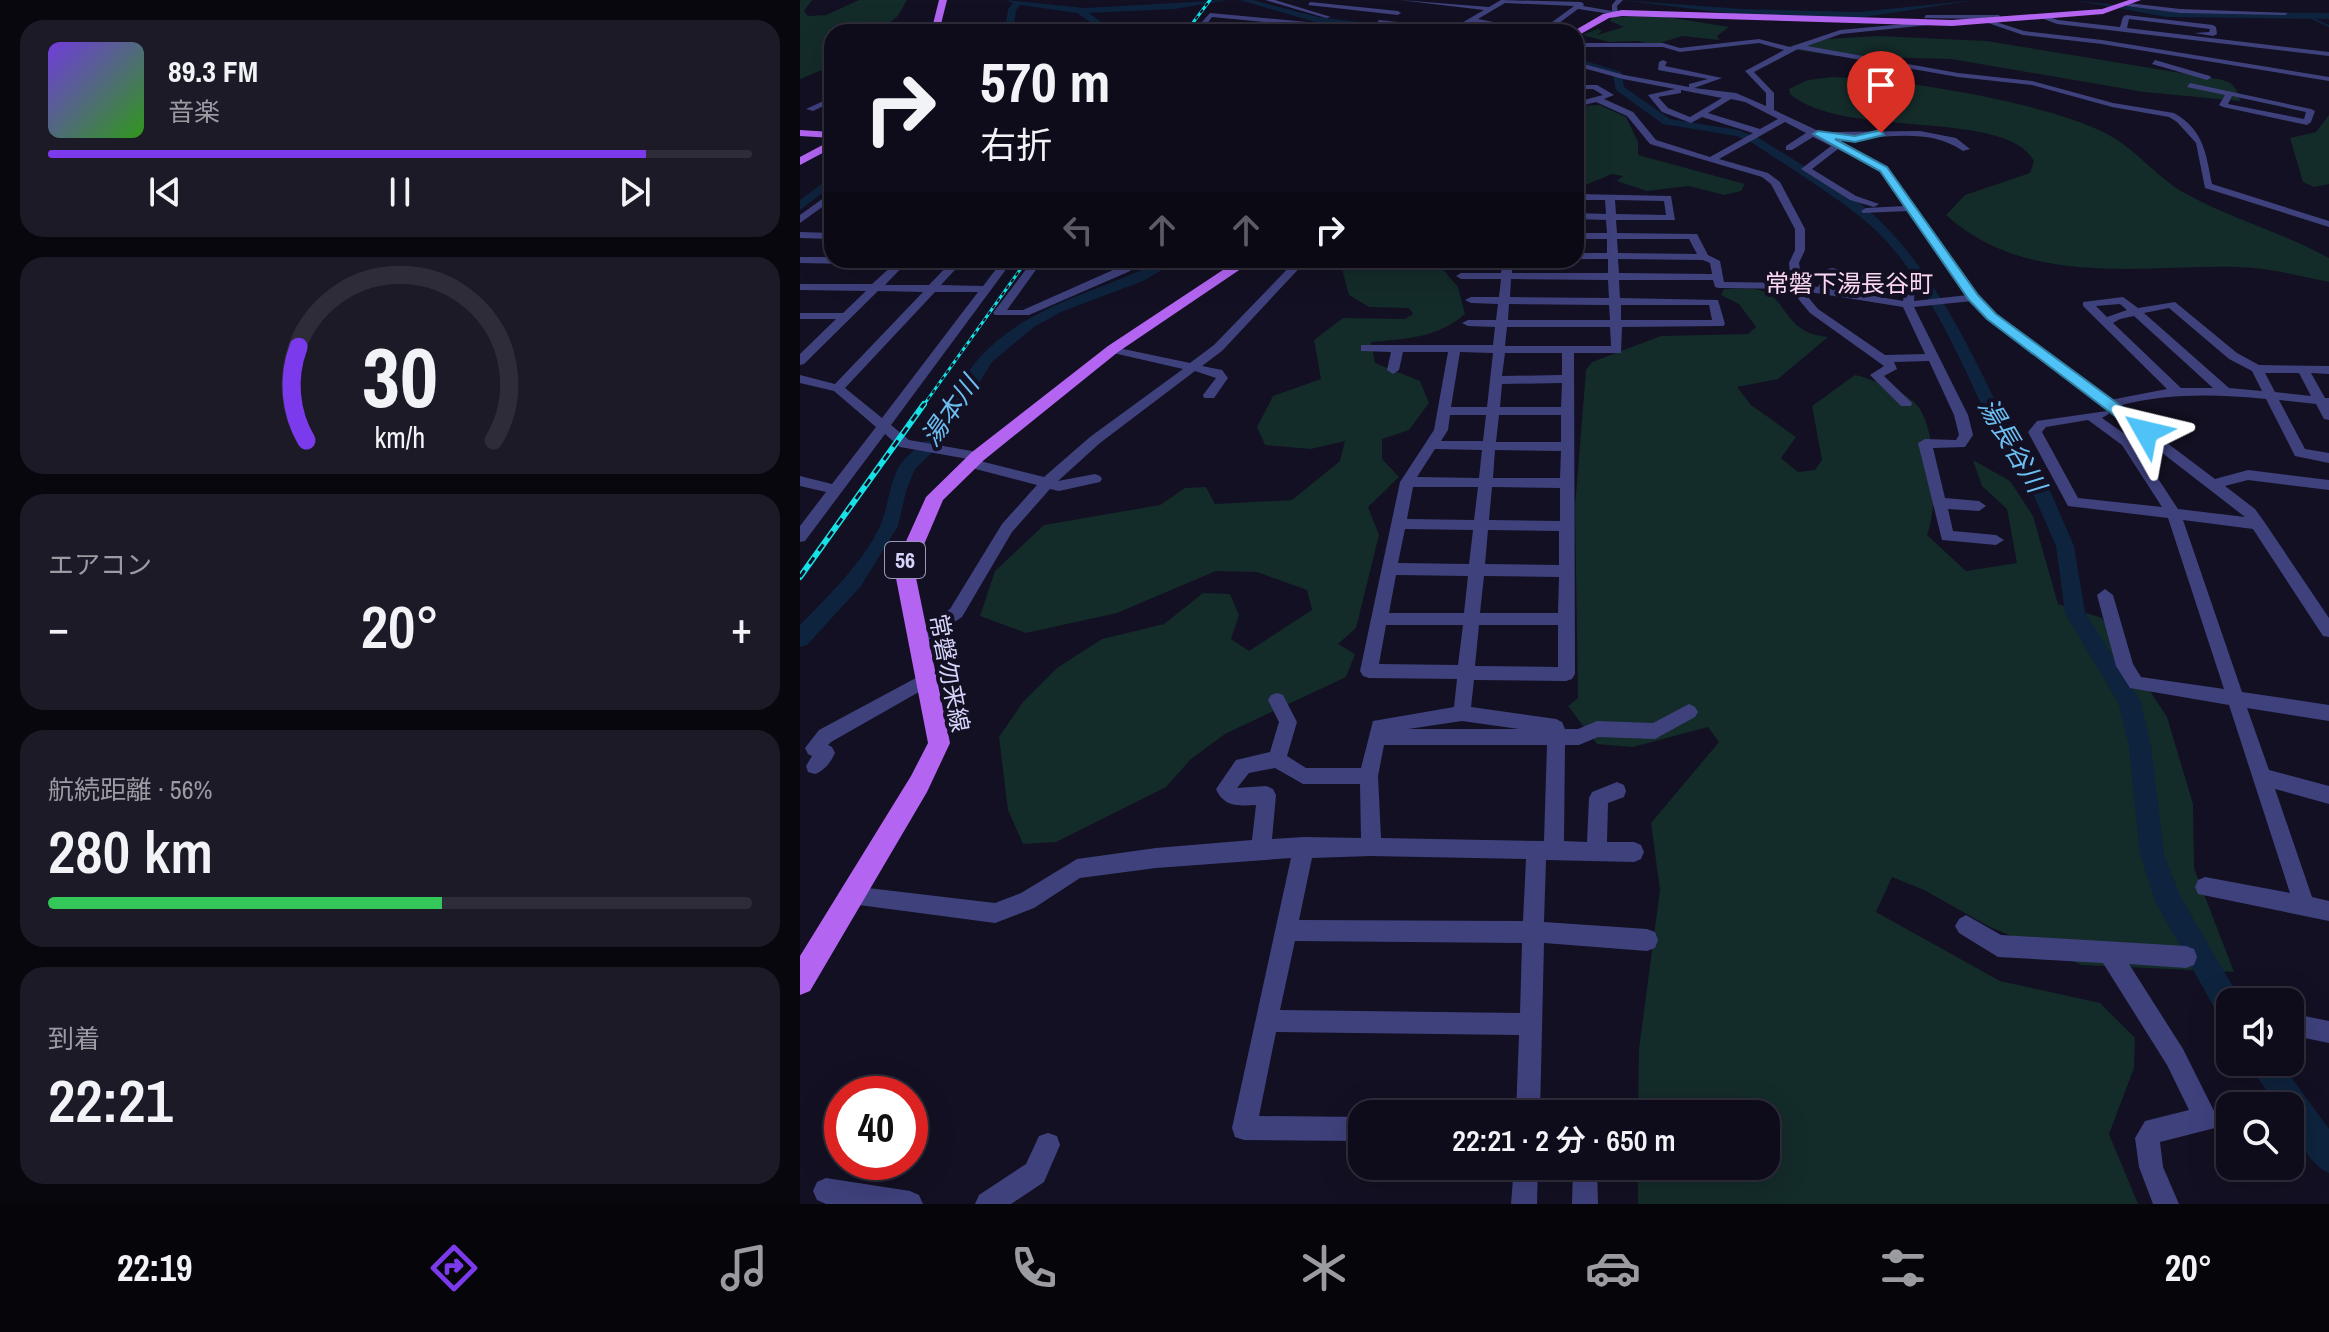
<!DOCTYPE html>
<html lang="ja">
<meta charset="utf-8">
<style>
:root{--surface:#0e0c1a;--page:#1c1a27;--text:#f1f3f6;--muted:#9b9ba2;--line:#2e2c39;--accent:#7c3aed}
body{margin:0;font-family:"Archivo Narrow","Noto Sans JP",sans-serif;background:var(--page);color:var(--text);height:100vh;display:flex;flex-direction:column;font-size:30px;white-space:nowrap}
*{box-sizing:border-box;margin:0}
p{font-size:26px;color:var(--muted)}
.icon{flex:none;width:44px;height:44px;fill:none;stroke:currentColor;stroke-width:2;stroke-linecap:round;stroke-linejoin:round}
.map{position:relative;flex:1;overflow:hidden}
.details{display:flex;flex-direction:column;gap:20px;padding:20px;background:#08070e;width:800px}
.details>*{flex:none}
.top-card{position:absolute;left:24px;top:24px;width:760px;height:244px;border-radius:24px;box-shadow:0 8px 32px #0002,0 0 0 2px var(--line);background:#0e0c1a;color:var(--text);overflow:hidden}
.tools{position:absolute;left:1416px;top:988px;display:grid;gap:16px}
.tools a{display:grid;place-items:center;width:88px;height:88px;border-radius:16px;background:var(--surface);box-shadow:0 8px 32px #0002,0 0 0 2px var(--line);font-size:40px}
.speed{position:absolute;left:24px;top:1076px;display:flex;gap:16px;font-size:40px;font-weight:700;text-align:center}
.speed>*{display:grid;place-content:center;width:104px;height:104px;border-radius:50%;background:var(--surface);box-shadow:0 8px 32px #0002,0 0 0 2px var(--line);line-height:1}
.speed .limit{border:12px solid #d22;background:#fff;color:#111}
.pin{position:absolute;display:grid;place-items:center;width:68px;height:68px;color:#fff;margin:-82px -34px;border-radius:50% 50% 50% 0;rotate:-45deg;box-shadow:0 0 8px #0007}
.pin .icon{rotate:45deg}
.me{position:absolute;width:88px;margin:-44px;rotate:307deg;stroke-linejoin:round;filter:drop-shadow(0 0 6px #0008)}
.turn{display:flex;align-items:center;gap:28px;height:168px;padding:0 24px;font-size:36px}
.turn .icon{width:104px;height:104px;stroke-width:2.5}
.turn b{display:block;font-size:56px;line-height:68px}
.lanes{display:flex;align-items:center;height:76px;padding:0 24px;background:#0003;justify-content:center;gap:40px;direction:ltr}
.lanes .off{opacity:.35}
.big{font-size:60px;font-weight:600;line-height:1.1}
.details .card{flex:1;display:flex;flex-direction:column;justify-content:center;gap:12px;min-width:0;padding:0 28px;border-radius:24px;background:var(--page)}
.details .dial{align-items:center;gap:0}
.dial svg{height:208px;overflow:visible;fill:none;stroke:var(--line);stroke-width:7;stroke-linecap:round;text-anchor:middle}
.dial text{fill:var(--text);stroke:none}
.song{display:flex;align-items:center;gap:24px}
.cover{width:96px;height:96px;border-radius:12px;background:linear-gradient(135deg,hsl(260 70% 55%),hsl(110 70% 35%))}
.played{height:8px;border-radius:4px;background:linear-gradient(90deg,var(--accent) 85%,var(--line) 85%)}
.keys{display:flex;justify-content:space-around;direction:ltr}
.heat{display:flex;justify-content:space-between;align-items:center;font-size:44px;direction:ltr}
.charge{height:12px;border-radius:6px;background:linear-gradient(90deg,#34c759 56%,var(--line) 0)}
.trip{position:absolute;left:548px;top:1100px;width:432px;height:80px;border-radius:24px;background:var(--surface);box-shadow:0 8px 32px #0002,0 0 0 2px var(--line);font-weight:600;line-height:80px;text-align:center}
.tab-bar{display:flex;height:128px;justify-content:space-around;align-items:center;background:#06050a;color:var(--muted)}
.tab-bar .icon{width:56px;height:56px}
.tab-bar .on{color:var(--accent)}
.tab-bar b{font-size:36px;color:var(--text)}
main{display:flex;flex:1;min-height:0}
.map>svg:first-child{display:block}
.green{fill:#132b29}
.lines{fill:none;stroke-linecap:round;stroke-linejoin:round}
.stream{stroke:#0e233d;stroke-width:2}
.river{fill:#0e233d;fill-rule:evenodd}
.minor{fill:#3f417d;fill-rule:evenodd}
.major{fill:#b365f1;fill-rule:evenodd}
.rail-far1-casing{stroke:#15e2e7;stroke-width:3}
.rail-casing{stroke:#15e2e7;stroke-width:6}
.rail-far1{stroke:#121022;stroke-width:2;stroke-dasharray:4;stroke-linecap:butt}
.rail{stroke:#121022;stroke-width:3;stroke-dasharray:8;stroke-linecap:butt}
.route{fill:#4fc3f7;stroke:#337fa1;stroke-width:2}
.labels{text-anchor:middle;stroke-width:8;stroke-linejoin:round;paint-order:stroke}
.shield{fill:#121022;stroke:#9b99ba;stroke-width:2}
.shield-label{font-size:22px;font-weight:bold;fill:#d6d4fb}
.far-quarter-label{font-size:24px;fill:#fbd6f1;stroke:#121022}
.street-label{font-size:24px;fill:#d6d4fb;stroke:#121022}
.water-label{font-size:26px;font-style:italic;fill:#6cbef2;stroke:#121022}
</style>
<main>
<section class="details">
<div class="card">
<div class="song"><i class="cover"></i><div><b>89.3 FM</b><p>音楽</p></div></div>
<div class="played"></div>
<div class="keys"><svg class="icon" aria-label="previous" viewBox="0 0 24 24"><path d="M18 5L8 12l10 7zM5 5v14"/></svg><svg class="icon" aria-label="pause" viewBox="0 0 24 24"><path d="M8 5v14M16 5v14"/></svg><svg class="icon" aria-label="next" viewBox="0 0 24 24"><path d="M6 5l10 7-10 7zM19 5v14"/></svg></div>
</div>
<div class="card dial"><svg viewBox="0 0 100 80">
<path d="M14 69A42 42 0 1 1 86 69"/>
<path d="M14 69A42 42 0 0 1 11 33" stroke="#7c3aed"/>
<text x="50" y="56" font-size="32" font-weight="700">30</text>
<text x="50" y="72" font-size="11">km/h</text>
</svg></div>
<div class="card"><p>エアコン</p>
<div class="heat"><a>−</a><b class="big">20°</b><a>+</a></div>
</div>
<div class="card"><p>航続距離 · 56%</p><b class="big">280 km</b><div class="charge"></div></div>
<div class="card"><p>到着</p><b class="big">22:21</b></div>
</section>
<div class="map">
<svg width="1529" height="1204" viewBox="0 0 1529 1204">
<rect width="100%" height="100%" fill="#121022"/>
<!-- green -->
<path class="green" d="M0,0H12L4,11L8,16L26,15L59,0H107L98,16L78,32H32V66L0,79Z
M860,16L929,27L917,36L919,40L882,36L854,45L837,41L809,42L782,35L798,29L802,31L797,35L824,27L810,21L812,17Z
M1077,36L1187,41L1418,79C1433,82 1437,87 1440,101L1344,92L1151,59L1036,56L984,48L1011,40Z
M1033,77C1103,79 1245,102 1307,134C1338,150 1358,180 1390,196C1435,220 1484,233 1529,258V282C1500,276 1469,268 1439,267C1339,265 1227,288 1146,215L1165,195L1230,173L1234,161C1206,108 1043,140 990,94L989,89L1008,80Z
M800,105L826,117L838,142V155L945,184L941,191L924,195L889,186L847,191L817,181L823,176L812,174L776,189V112L781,106Z
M1529,115V184L1514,187L1503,182L1490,138L1516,132Z
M544,260H635L658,287L665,314C638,338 605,339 571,342L575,363L620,381L629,403L609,430L582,439V459L599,477L568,507L579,535L556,628L538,644L555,654L546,677L425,734L391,759L366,787L256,842L223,844L208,810L199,737L223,702L257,668L302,639L364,624L403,593L430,594L439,615L431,639L449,651L512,610L507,590L457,572L416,571L317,613L226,633L180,616L195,571L244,525L360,505L385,488L406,487L415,504L492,500L540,461L545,441L511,449L465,445L457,427L473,396L521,379L514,340L543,318L605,319L613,314L609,308L569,307L549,295L543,273Z
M924,289C935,289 952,287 963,291C987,299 985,334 1028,337L978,379L937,387L951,405L996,437L981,458L998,472L1015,470L1022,460L1012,406L1055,375C1072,379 1104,391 1116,404C1138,428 1138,507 1127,535L1166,571L1217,563L1207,509L1182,486L1173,460L1210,481L1233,516L1258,604L1302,618L1367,717L1393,804L1394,868L1434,972L1282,965L1190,927L1124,890L1092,877L1076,912L1200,981L1300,1003L1335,1038L1334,1068L1309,1134L1338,1204H838V1166H966V1114H838L839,1049L860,890L851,823L919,742L908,727L833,747L797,744L768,706L778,698L775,507L786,370L792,362L861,336L948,334L956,327L939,304L921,295Z"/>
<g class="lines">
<!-- stream -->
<path class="stream" d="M1509,17L1529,26"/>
<!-- river -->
<path class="river" d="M206,0L285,8L428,0L375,9L289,13L315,32H305L277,13L220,5L216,10L213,32H205L208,9L213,3Z
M440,0H453L518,17L639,32L518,23Z
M820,0L942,9L1058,12L1177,0L1058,18L942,15Z
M1273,0L1367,11L1529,13V19L1367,17Z
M776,58L821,72L824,87L870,119L938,130L959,138C993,160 1048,190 1076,217C1145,283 1180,373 1223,457L1244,477L1274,546L1285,612L1340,700L1351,746L1364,854L1380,896L1442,1002H1430V1022L1420,1018L1356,903L1340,854L1329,746L1318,702L1265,613L1256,546L1227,480L1207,460C1170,384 1129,272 1063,219C1028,191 988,167 951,142L936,136L863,124L816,90L813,76L776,64Z
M32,176V186L0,210V200Z
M363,260H380L343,281L261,312L234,327L192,362L141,444L115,469L106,491L98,526L61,586L7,645L0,647V625C29,595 62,564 80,526C88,507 89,487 98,468C106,454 122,446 131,433C148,408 161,377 181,356C229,304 302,291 363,260Z
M1447,1062H1480L1529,1129V1173C1508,1165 1490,1128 1490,1106H1477Z"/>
<!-- minor -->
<path class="minor" d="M465,0H475L531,17L526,18Z
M599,0L689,7L701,0L781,2L784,4L783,6L812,11V5L816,0H823L817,6L818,15L778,9L747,32H726L673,22L661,29L670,32L577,23L579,20L653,28L684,10ZM705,3L774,6L740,31L678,19Z
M510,2L598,11L601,13L598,15L508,5Z
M1328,3L1380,9L1488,13L1485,15L1380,13L1326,6Z
M410,13L593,30L597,32H570L412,17L401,32H393Z
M1126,15H1199L1201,18L1187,19L1224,31L1302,40L1529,77V81L1302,44L1223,35L1185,22L1187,19L1124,18Z
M1243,15L1258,20L1320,27L1323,17L1326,15L1413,25L1416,27L1417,34L1413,36L1394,33L1409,32L1410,29L1329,19L1327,28L1529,52V56L1257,24L1241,18Z
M1136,21L1138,24L1041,34L1007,46L1158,73L1232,81L1313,103L1374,113C1404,130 1406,154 1412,184L1529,221V227L1405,188L1396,143L1377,122L1369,117L1312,107L1232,85L1158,77L998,49L954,72L974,93V110L1042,142L1087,167L1188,308L1310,400L1367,389L1283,306V302L1323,297L1338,308L1375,302L1437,353L1459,365L1529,366V374L1511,373L1525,398H1529V420L1524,419L1516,404L1479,400L1505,449L1529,453V463L1495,456L1466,399C1415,394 1367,393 1318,406L1415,479L1448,470L1529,480V490L1448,480L1425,486L1455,509L1463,520L1529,618V637L1523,636L1453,529L1383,520L1442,692L1529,705V721L1447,708L1469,770L1529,786V804L1475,789L1512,897L1529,901V921L1398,894L1395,887L1398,880L1405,877L1490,893L1429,705L1330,688L1316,666L1297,595L1305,589L1313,595L1333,664L1341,677L1424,689L1368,518L1268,506L1228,432L1237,421L1307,411L1309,414L1302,418L1332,439L1378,509L1445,517L1180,312L1172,301L1114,307L1168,415L1173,435L1165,447L1133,448L1145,498L1179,501L1186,506L1179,511L1148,509L1153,531L1196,535L1204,540L1196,545L1142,540L1118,443L1125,439L1156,440L1159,435L1154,415L1129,361L1094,362L1097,369L1084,376L1112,403L1111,406H1101L1070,375L1084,366L1010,313L990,289L919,288L915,287L913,280H819L820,298L918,300L925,324L923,326L822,327L821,353H774L775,674L772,679L766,681L674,680L671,707L756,719L762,722L765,729H778L797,721L853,723L889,704L895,707L898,712L895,717L855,739L798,737L779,745H765L764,841L787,842L789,798L792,792L817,782L824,785L826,791L824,797L808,803L807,842H834L841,845L844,852L841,859L834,862L746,860L744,922L847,929L855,932L858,940L855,948L847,951L744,943L740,1114H716L719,1035L476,1032L459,1116L562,1117V1141L444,1140L435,1137L432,1128L491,858L356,868L280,878L234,908L195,923L44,903L41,896L44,889L51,886L195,903L221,893L277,859L356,848L452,840L456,805C438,806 424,807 416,789L436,760L470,752L479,722L468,700L471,695L477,693L483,695L497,722L487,756L506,768H561L573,721L654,707L657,679L569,678L563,676L560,671L600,482L634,430L648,352H603L599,370L593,374L587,370L591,352L561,351V345H693L695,327L668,326L662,323L668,320H696L698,304L671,303L665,300L671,297H699L701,279H661L656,276L661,273H701L703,260H713L712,273H808V259H776V253H807V239H776V233H807L806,220L776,219V213L806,214L805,200H776V194L871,196L875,220H816L817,233L897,234L908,255L920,261L924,282L991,283L989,263L995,250V229L971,184L962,177L850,144L827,116L796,102L776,107V102L803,95L793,89H776V85H797L814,95L804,99L833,112L856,140L910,157L953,133L902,117L891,123L862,112L848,95L875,89L823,79L776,66V62L824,75L889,87V84L908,79L858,70L859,62L863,60L867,62L865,66L922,78L894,88L936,93L966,106V93L945,71L984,50L959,43L880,52L863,47H776V43H863L880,48L959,39L990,47L1040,30ZM881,90L922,98L890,117L868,108L858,97L881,93ZM931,99L945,102L978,119L960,129L908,113ZM985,122L1006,133L986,146V150H992L1013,137L1031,146L1001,169L1050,200L1074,207L1079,204L1056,196L1012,169L1038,149L1081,171L1105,206L1066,208L1061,211L1063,213L1109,211L1168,295L1114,301L1115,285L1032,268L1028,269L1018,287L1002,284L999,263L1005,250V229L980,182L968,173L919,159ZM815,200L864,201L866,215L816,214ZM817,239H889L897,254L818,253ZM818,259L903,260L910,263L912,274L819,273ZM1035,275L1105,289L1103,301L1028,288ZM711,279L808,280L809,298L710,297ZM1003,291L1103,307L1125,354L1085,355L1018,309ZM709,304L809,305L810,320H708ZM1320,304L1327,310L1307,317L1296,306ZM821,305H909L912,320H821ZM1369,308L1429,359L1452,371L1462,391L1429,388L1344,313ZM1334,316L1413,388H1381L1313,323L1320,319ZM707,327H810L811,346H705ZM660,352L693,353L687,407H651ZM705,353H762V375L702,376ZM1465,373H1499L1511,396L1475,392ZM762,383L761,407H700L702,384ZM650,415H686L683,441H641L648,430ZM699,415H761V442H696ZM1288,420L1322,445L1362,507L1278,498L1242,432L1246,427ZM635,449L682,450L679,478L617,477ZM695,450L761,451L760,478H693ZM613,487H678L674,520L607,519ZM692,487L760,488V521L689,520ZM605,529L673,530L669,564L598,563ZM688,530L759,531V565L685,564ZM596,575L668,576L664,613H589ZM684,576L759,577L758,613H680ZM586,625H663L658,665L579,664ZM679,625H758V667L675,666ZM662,721L719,729H608ZM584,745H747L744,841L581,838L578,776ZM475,768L503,784H560L561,838L504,837L472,839L476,795L473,789L466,786L437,788L449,773ZM571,856L726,859L723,921L499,920L512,858ZM495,941L722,943L720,1013L480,1010Z
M435,24L469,30L473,32L433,27Z
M1355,60L1410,76L1411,78L1407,80L1352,64Z
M1390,83L1511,109L1515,111L1511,122L1507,125L1423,107L1419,105L1425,95L1387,87ZM1432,96L1506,112L1504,119L1428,104Z
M32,97V102L13,111L6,109Z
M1120,131L1156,138L1170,149L1163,151C1131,129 1095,137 1058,138C1048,139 1037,139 1028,135L1032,132Z
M32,192V200L0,223V215Z
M0,232L32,233V239L0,238Z
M0,257H32V260H109L85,285H129L153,260H164L141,285L183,286L203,260H213L91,425L109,440L183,453L185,456L183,459L176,460L244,477L290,437L383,369L309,352V346L390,363L414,345L496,260H507L422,351L402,366L422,370L428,378L414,398H404L403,395L416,378L395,371L300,443L258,481L295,474L300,476L302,479L300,482L259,491L250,489L212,532L162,617L118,647L112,645L110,640L112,635L150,609L202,524L237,485L164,466L162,463L168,459L100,447L85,434L5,541L0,542V526L26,492L0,486V476L32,484L76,427L34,391L0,383V375L35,384L123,292L78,291L4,364L0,365V354L36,319H0V313H43L66,291L0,290V284H72L93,265L0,263ZM135,292H178L82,418L45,388Z
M233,260H243L207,310H223L313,270L289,260H305L322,266L335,260H349L328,272L229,315H195L193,313Z
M642,260H652L650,269H642Z
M127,672L133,674L136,679L133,684L31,742L28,745L32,747L35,753C31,762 24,771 15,774L8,772L6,766L12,756L8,754L5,748L19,730Z
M1166,915L1201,935L1386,946L1394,949L1397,957L1394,965L1386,968L1329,964L1383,1049L1418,1119L1415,1128L1360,1142L1363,1167L1379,1204H1353L1339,1167L1335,1138L1345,1121L1389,1110L1367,1065L1303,963L1198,957L1159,933L1155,926L1159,919Z
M1490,1013L1529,1021V1043L1490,1035Z
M248,1133L257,1136L260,1145L244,1182L211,1204H175L179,1195L226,1164L239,1136Z
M714,1166H738L737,1204H711Z
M773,1166H797L798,1204H772Z
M26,1178L110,1191L119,1195L123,1204H26L17,1200L13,1191L17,1182Z"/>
<!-- major -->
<path class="major" d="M139,0H147L139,32H131Z
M1329,0H1341L1303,14L1152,26L822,16L809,18L779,35L772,32L803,14L822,10L1152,20L1302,9Z
M0,130L32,132V138L0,136Z
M32,140V148L0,165V157Z
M438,260H454L318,352L184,460L143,500L114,568L150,743L127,792L10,991L0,995V956L111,776L128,743L94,568L126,497L172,452L308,346Z"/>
<!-- rail-far1 casing -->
<g class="rail-far1-casing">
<path id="rail-far1" d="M386,32L410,0
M123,406L227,260"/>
</g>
<!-- rail casing -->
<g class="rail-casing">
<path id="rail" d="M0,577L124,404"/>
</g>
<!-- rail-far1 -->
<use href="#rail-far1" class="rail-far1"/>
<!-- rail -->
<use href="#rail" class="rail"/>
</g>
<!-- route -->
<path class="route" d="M1081,130L1084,135L1055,142L1035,139L1087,167L1178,295L1196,314L1351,428V435H1340L1187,319L1169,300L1080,171L1013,134L1018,131L1055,136Z"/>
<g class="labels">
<!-- shield labels -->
<rect class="shield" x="85" y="542" width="40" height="36" rx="6"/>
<g class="shield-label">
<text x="105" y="568">56</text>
</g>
<!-- far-quarter labels -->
<g class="far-quarter-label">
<text x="1049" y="292">常磐下湯長谷町</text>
</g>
<!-- street labels -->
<g class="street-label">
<text transform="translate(149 673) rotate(79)" y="8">常磐勿来線</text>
</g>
<!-- water labels -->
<g class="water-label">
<text transform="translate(150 411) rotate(-55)" y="9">湯本川</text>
<text transform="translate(1212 445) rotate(59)" y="9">湯長谷川</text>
</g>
</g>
</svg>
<div class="tools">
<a><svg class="icon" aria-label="sound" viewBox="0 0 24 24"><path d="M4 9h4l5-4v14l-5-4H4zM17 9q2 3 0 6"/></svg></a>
<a><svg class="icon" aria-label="search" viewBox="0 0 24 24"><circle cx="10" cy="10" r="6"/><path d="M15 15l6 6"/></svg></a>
</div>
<div class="speed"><div class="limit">40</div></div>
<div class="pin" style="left:1081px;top:133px;background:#d93025"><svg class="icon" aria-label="arrive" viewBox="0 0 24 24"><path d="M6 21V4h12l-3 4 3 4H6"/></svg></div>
<svg class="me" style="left:1346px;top:432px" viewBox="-20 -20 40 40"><path d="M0-17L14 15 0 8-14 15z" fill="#4fc3f7" stroke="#fff" stroke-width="4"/></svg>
<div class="trip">22:21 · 2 分 · 650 m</div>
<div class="top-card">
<div class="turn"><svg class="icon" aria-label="right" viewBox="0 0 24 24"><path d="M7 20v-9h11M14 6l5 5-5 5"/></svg><div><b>570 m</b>右折</div></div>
<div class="lanes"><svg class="icon off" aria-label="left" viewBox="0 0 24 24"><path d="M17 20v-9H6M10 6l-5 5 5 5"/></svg><svg class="icon off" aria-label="ahead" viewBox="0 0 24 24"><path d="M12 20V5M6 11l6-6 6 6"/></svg><svg class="icon off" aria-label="ahead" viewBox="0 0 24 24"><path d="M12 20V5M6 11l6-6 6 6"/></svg><svg class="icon" aria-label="right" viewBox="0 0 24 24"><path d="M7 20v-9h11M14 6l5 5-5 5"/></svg></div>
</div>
</div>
</main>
<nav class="tab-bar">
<b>22:19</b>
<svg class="icon on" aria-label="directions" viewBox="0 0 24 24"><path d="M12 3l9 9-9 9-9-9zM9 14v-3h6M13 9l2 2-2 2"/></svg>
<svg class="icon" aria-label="music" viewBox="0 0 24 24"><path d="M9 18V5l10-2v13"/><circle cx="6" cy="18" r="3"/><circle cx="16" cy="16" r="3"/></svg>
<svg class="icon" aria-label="phone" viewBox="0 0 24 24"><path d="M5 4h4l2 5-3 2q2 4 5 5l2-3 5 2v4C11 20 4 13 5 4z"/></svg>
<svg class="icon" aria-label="climate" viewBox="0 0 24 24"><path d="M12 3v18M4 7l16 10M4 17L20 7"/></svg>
<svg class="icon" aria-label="car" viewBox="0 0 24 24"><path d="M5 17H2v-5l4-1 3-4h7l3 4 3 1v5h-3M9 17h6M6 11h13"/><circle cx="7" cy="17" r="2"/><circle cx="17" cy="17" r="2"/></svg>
<svg class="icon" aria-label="filters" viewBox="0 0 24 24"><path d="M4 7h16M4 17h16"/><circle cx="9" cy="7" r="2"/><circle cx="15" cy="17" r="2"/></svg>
<b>20°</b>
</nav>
